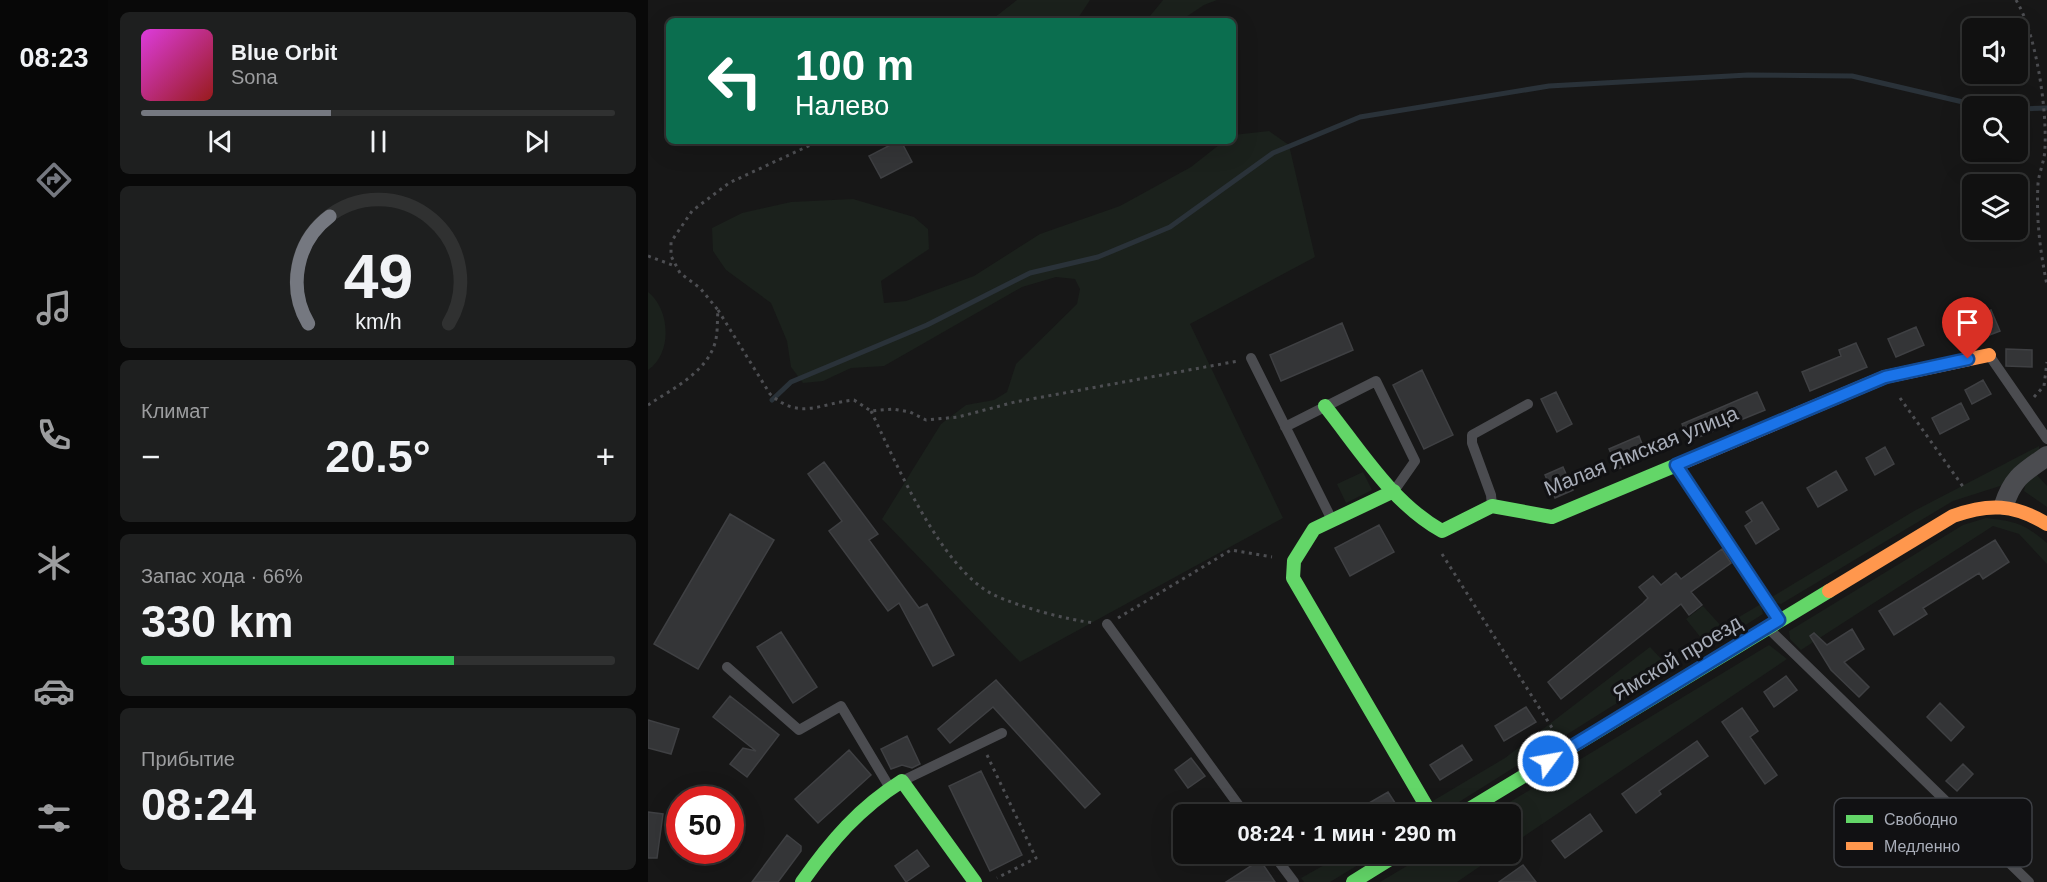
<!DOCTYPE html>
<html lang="ru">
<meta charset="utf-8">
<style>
:root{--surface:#111;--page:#1e1f1f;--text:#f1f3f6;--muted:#9c9d9f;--line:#303131;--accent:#757880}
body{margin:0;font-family:Helvetica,sans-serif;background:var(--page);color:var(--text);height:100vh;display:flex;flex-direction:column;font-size:22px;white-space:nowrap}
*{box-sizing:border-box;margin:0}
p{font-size:20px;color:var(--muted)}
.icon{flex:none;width:33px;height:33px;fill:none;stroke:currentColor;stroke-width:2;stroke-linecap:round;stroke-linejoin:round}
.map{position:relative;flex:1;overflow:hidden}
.side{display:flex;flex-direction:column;gap:12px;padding:12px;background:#090909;width:540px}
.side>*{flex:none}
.top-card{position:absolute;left:18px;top:18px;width:570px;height:126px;border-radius:9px;box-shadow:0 6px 24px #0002,0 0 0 2px var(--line);background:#0b6e4f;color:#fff;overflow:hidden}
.controls{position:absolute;left:1314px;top:18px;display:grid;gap:12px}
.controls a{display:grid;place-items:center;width:66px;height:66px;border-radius:9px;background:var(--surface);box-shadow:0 6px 24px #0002,0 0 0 2px var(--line);font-size:30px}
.speed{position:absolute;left:18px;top:786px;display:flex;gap:12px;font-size:30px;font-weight:700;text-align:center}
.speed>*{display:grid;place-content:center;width:78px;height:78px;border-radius:50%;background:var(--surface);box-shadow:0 6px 24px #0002,0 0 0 2px var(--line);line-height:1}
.speed .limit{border:9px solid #d22;background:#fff;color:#111}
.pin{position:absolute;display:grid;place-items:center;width:51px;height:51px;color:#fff;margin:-62px -26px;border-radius:50% 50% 50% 0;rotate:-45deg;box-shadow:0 0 6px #0007}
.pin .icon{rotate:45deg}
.me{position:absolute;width:66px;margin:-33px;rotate:58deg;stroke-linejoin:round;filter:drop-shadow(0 0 4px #0008)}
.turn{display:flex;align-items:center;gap:21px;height:126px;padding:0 30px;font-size:27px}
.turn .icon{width:78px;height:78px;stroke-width:2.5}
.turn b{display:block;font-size:42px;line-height:51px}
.big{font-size:45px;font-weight:600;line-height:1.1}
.side .card{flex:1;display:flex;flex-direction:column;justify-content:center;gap:9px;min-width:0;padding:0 21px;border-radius:9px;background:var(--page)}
.side .dial{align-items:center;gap:0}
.dial svg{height:156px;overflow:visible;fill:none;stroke:var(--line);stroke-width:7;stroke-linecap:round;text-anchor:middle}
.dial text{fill:var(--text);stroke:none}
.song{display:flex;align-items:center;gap:18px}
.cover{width:72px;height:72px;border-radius:9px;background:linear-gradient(135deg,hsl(300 70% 55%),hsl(0 70% 35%))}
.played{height:6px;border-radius:3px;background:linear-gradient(90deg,var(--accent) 40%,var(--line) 40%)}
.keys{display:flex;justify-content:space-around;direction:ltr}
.heat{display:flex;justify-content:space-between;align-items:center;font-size:33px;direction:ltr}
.charge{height:9px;border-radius:4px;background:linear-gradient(90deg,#34c759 66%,var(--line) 0)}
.trip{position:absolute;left:525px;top:804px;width:348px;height:60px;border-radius:9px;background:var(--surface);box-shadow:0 6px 24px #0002,0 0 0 2px var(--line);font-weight:600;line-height:60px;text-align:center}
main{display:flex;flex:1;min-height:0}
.dock{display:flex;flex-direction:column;width:108px;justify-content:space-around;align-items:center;background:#070707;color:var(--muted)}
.dock .icon{width:42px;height:42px}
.dock .current{color:var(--accent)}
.dock b{font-size:27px;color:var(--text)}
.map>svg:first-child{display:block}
.green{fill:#1b211c}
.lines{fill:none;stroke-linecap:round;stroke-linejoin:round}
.stream{stroke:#2a3239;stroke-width:5}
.building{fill:#343537;stroke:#3f4043;stroke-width:1.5}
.path{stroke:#4d4e52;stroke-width:3;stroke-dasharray:3 4.5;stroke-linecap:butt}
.lane{stroke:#4b4c50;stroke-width:10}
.street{stroke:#4b4c50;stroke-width:20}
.fast{stroke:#63d668;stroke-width:14}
.slow{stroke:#ff974d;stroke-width:14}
.route-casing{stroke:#114b97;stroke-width:15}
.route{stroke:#1a73e8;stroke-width:10}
.labels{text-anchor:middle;stroke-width:6;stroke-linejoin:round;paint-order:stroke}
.street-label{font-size:21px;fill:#a8adb8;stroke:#111113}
.key{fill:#111113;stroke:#3e4045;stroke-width:1.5}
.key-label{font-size:16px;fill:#a8adb8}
</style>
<main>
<nav class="dock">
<b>08:23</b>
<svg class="icon current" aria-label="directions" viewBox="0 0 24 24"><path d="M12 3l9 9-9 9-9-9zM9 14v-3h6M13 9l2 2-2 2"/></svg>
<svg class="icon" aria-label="music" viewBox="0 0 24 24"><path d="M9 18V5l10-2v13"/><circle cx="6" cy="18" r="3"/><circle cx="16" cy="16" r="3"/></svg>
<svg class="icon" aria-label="phone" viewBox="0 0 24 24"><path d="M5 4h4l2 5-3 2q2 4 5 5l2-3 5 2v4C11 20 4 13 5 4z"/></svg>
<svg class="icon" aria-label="climate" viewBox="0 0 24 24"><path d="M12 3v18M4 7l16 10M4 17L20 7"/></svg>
<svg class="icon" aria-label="car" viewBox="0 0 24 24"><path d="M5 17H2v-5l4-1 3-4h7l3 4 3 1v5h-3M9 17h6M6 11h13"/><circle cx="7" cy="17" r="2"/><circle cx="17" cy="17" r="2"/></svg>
<svg class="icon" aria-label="filters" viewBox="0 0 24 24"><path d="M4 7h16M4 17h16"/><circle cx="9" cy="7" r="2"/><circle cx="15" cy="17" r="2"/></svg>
</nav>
<section class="side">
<div class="card">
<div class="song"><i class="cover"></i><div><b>Blue Orbit</b><p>Sona</p></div></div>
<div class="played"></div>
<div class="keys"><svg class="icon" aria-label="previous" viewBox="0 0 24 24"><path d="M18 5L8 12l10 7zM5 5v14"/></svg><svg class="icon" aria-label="pause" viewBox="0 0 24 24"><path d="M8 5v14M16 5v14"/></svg><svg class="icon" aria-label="next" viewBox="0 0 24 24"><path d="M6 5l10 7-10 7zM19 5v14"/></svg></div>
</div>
<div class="card dial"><svg viewBox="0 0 100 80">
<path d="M14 69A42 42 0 1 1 86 69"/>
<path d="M14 69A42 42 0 0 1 25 14" stroke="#757880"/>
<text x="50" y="56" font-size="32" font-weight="700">49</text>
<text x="50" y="72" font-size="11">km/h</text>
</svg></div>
<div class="card"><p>Климат</p>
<div class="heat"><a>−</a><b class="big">20.5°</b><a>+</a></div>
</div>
<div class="card"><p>Запас хода · 66%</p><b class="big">330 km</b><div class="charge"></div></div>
<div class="card"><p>Прибытие</p><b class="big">08:24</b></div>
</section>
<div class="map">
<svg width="1399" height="882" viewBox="0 0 1399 882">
<rect width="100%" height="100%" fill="#171717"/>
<!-- green -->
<path class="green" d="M369,0H442L428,21H342Z
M515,0H569L556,5L532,21H498Z
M621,131L641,145L667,257L542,324L635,518L372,662L234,519L293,424L318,405L346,400L359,392L368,364L429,304L432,289L427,279L408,277L374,287L236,366L203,368L175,381L155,383L143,367L139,341L123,303L78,270L65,251L64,228L94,213L143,202L205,199L266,217L280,229L281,249L233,281L236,303L258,301L326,276L392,234L472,206L543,167L576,141H585V135Z
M0,292C22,309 25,353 0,370Z
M1391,446V452L1352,486L1305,501L1133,604L1126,603L1122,598L1266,511Z
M715,472L724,490L698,503L689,484Z
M1389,475L1399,486V507L1376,491L1378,482Z
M1338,518C1367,521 1377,524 1399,543V564L1371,534L1345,526L1153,650L1142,639L1141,631L1315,525Z
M1113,604L1115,614L1061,648L1038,619L1055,606L1074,627Z
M1121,645L1139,659L863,845L862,814H842Z
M1002,647L1018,664L1017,673L795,812L783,802L857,758Z
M696,854H728L682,882H656L653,878Z
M779,854H850L809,882H732Z"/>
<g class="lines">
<!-- stream -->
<path class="stream" d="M1370,109L1399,108
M124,400L143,382L279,325L382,273L450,257L522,227L625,153L712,117L901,86L1100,75L1204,76L1332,106"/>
</g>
<!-- building -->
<path class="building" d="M250,141H253L264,162L233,178L221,156Z
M1343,310L1352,331L1323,342L1315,322Z
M694,323L705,350L633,381L622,355Z
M1268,327L1276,345L1248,357L1240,339Z
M1208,343L1219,367L1162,391L1154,372L1193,356L1191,350Z
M1358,349L1384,350V367L1358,366Z
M774,370L805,435L776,449L745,385Z
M1335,380L1343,394L1324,404L1317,390Z
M908,392L924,424L909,432L893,399Z
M1109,392L1117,410L1041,441L1034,424Z
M1313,403L1321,419L1292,434L1284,418Z
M991,436L999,457L970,469L961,449Z
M1237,447L1246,464L1227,475L1218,458Z
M176,462L230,534L221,540L271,608L279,604L306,655L285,666L251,603L240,611L181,531L194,521L160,474Z
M915,467L925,490L907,498L897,475Z
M1188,471L1199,490L1170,507L1159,488Z
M1114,502L1131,529L1108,544L1097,526L1104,521L1098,512Z
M82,514L126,540L50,669L6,644Z
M731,525L746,552L702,576L687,548Z
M1347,540L1361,562L1335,579L1331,573L1275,608L1279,614L1246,635L1231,611Z
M1074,549L1083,563L1043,592L1054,605L1041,615L1033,604L913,699L900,682L995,603L1000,598L991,587L1005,576L1013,585L1028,573L1033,579Z
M1204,629L1216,649L1196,662L1221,687L1211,697L1183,670L1162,636L1166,633L1179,645Z
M133,632L169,687L145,703L109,647Z
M1138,676L1149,690L1126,707L1116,692Z
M348,680L452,794L437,808L345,707L302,743L290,729Z
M82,696L131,735L99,777L82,764L95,748L108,751L65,717Z
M1292,703L1316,727L1303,741L1279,717Z
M878,707L888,722L856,741L847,726Z
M1094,708L1110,731L1102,737L1129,775L1117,784L1074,722Z
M0,720L31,729L23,754L0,748Z
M259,736L272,764L264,768L254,765L243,769L233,749Z
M1049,741L1060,756L1011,791L1013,794L988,813L974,794Z
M814,745L824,760L792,780L782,765Z
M201,750L223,775L170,823L147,799Z
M543,758L557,776L540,788L527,770Z
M1315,764L1325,774L1309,791L1298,781Z
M333,771L374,855L342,871L301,786Z
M740,792L751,809L742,814H702Z
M0,812L15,814L9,858H0Z
M942,814L954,831L917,858L904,841Z
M139,835L153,846V851L130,882H104Z
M269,850L281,866L258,882L247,866Z
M612,860L627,882H578Z
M875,865L888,882H851Z"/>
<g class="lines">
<!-- path -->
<path class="path" d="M1368,0C1388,33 1399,108 1397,148C1397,160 1391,172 1390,184C1388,218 1392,251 1399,285
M0,256L27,266
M70,310L122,394C152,421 172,403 206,400L223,411L245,409L262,412L278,420L310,417L367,402L590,361
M1386,397L1396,386L1399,362
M1252,398L1316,488
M0,405C24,389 58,373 67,343C70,333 69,321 70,310L52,288L32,273L23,256V242L44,211L81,183L171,141
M223,411C248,463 293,569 346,595C372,607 419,620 447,623
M794,554L906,731
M470,618L583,550L624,557
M339,755L388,858L349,878
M772,858L779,854"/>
<!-- lane -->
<path class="lane" d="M1341,355L1399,439
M603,358L684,520
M637,427L728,381L767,461L746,491
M1028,465L1130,620
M844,506L843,495L824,443V435L880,404
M459,624L597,814
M1122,630L1381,882
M79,667L151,730L193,706L242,788
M254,781L354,733
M625,854L646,882"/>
<!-- street -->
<path class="street" d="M1356,505C1365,477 1376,472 1399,456"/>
<!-- fast -->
<path class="fast" d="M677,406C712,450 744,503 794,531L844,506L904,517L1031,464
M746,491L666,529L646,561L645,578L783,814
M813,814L1181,591
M154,882C183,841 211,808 254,781L327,882
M705,882L750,854"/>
<!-- slow -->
<path class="slow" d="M1031,464L1237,377L1341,355
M1181,591L1305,516C1341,503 1366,504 1399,524"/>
</g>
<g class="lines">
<!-- route casing -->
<g class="route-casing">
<path id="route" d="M900,761L1131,620L1028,465L1237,377L1320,359"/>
</g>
<!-- route -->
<use href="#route" class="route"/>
</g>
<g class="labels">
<!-- street labels -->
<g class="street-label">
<text transform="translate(993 451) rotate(-22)" y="7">Малая Ямская улица</text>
<text transform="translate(1029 658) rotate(-31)" y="7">Ямской проезд</text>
</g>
</g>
<!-- legend -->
<rect x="1186" y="798" width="198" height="69" rx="9" class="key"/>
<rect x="1198" y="815" width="27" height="8" fill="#63d668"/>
<rect x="1198" y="842" width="27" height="8" fill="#ff974d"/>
<g class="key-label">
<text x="1236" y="825">Свободно</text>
<text x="1236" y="852">Медленно</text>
</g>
</svg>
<div class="controls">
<a><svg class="icon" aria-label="sound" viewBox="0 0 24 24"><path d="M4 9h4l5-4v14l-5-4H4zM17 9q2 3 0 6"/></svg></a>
<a><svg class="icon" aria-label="search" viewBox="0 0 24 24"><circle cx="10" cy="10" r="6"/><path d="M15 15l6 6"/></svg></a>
<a><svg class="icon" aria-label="layers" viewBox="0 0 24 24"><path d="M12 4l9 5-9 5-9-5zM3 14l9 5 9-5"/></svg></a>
</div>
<div class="speed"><div class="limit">50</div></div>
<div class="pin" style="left:1320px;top:359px;background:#d93025"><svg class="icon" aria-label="arrive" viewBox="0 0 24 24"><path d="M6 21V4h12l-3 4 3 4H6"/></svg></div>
<svg class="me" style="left:900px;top:761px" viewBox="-20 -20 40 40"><circle r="17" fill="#1a73e8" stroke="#fff" stroke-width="3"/><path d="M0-11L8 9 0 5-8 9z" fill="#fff"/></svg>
<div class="trip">08:24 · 1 мин · 290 m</div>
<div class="top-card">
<div class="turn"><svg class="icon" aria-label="left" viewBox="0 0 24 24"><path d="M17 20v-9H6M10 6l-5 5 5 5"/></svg><div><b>100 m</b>Налево</div></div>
</div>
</div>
</main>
